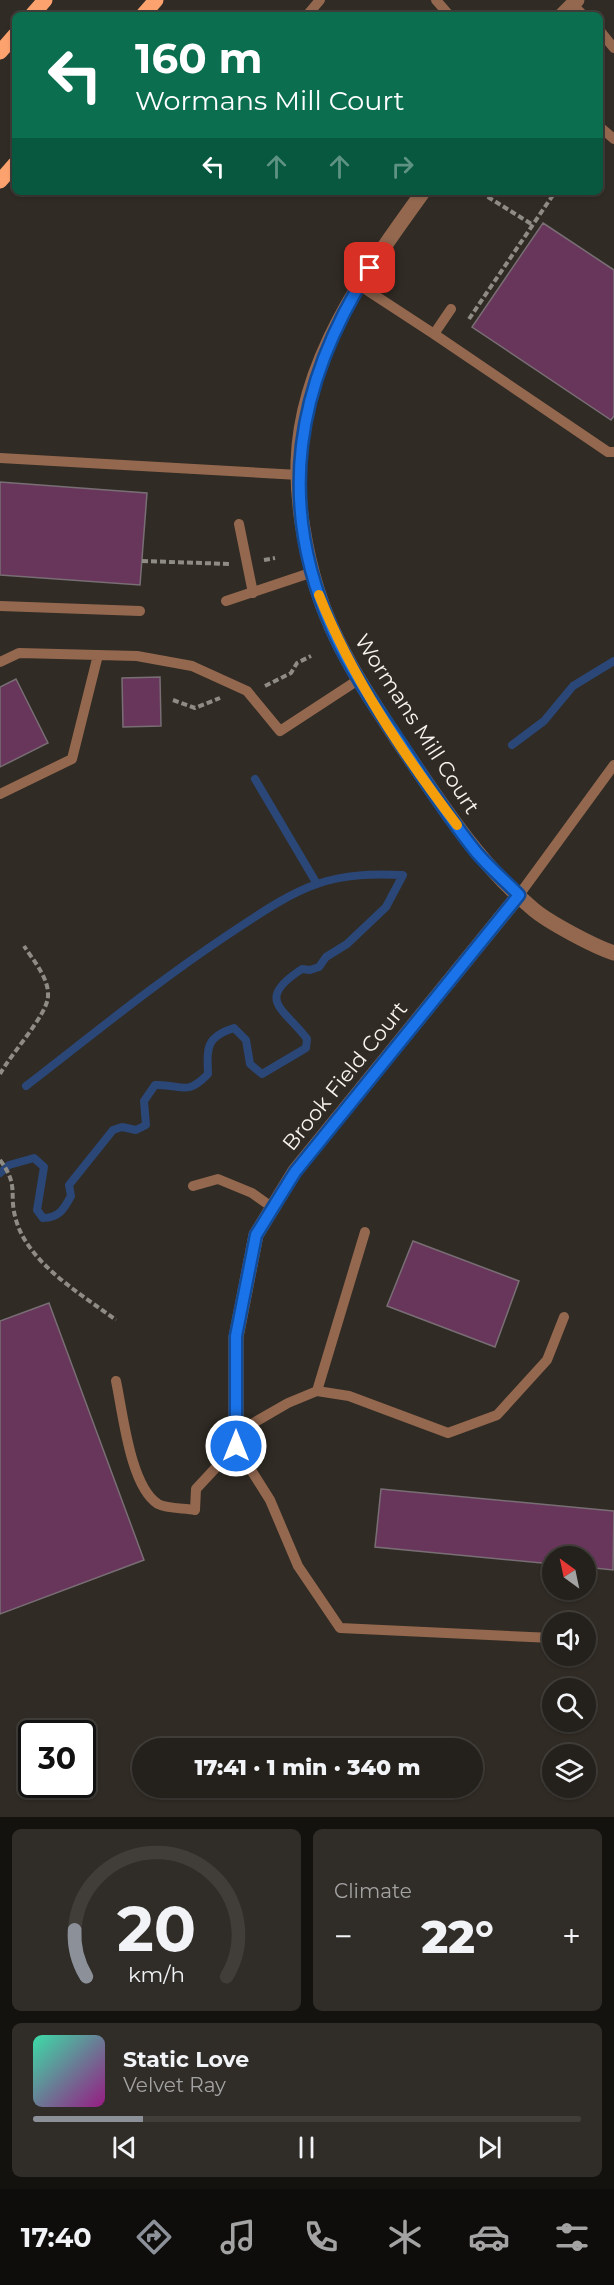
<!DOCTYPE html>
<meta charset="utf-8">
<style>
:root{--surface:#24201b;--page:#302d28;--text:#f1f3f6;--muted:#a3a3a3;--line:#413e3a;--accent:#8c9099}
body{margin:0;font-family:Montserrat,sans-serif;background:var(--page);color:var(--text);height:100vh;display:flex;flex-direction:column;font-size:22px;white-space:nowrap}
*{box-sizing:border-box;margin:0}
p{font-size:20px;color:var(--muted)}
.icon{flex:none;width:33px;height:33px;fill:none;stroke:currentColor;stroke-width:2;stroke-linecap:round;stroke-linejoin:round}
.map{position:relative;height:1817px;overflow:hidden}
.panel{display:flex;flex-direction:column;gap:12px;padding:12px;background:#14120f;flex:1}
.panel>*{flex:none}
.guide{position:absolute;left:12px;top:12px;width:591px;height:183px;border-radius:9px;box-shadow:0 2px 4px #0004,0 0 0 2px var(--line);background:#0b6e4f;color:#fff;overflow:hidden}
.needle{width:39px;rotate:327deg}
.controls{position:absolute;left:542px;top:1546px;display:grid;gap:12px}
.controls a{display:grid;place-items:center;width:54px;height:54px;border-radius:50%;background:var(--surface);box-shadow:0 2px 4px #0004,0 0 0 2px var(--line);font-size:30px}
.speed{position:absolute;left:18px;top:1720px;display:flex;gap:12px;font-size:30px;font-weight:700;text-align:center}
.speed>*{display:grid;place-content:center;width:78px;height:78px;border-radius:50%;background:var(--surface);box-shadow:0 2px 4px #0004,0 0 0 2px var(--line);line-height:1}
.speed .limit{border:3px solid #111;border-radius:9px;background:#fff;color:#111}
.pin{position:absolute;display:grid;place-items:center;width:51px;height:51px;color:#fff;margin:-26px;border-radius:12px;box-shadow:0 3px 9px #0006}
.me{position:absolute;width:66px;margin:-33px;rotate:0deg;stroke-linejoin:round;filter:drop-shadow(0 0 4px #0008)}
.turn{display:flex;align-items:center;gap:21px;height:126px;padding:0 24px;font-size:27px}
.turn .icon{width:78px;height:78px;stroke-width:2.5}
.turn b{display:block;font-size:42px;line-height:51px}
.lanes{display:flex;align-items:center;height:57px;padding:0 24px;background:#0003;justify-content:center;gap:30px;direction:ltr}
.lanes .off{opacity:.35}
.big{font-size:45px;font-weight:800;line-height:1.1}
.panel .tile{flex:1;display:flex;flex-direction:column;justify-content:center;gap:9px;min-width:0;padding:0 21px;border-radius:9px;background:var(--page)}
.panel .dial{align-items:center;gap:0}
.dial svg{height:156px;overflow:visible;fill:none;stroke:var(--line);stroke-width:7;stroke-linecap:round;text-anchor:middle}
.dial text{fill:var(--text);stroke:none}
.song{display:flex;align-items:center;gap:18px}
.cover{width:72px;height:72px;border-radius:9px;background:linear-gradient(135deg,hsl(160 70% 55%),hsl(310 70% 35%))}
.played{height:6px;border-radius:3px;background:linear-gradient(90deg,var(--accent) 20%,var(--line) 20%)}
.keys{display:flex;justify-content:space-around;direction:ltr}
.heat{display:flex;justify-content:space-between;align-items:center;font-size:33px;direction:ltr}
.panel .tiles{flex:1;display:grid;gap:12px;grid-template-columns:1fr 1fr}
.tile:last-child{grid-column:span 2}
.trip{position:absolute;left:132px;top:1738px;width:351px;height:60px;border-radius:30px;background:var(--surface);box-shadow:0 2px 4px #0004,0 0 0 2px var(--line);font-weight:800;line-height:60px;text-align:center}
.menu{display:flex;height:96px;justify-content:space-around;align-items:center;background:#0e0d0b;color:var(--muted)}
.menu .icon{width:42px;height:42px}
.menu .selected{color:var(--accent)}
.menu b{font-size:27px;color:var(--text)}
.map>svg:first-child{display:block}
.lines{fill:none;stroke-linecap:round;stroke-linejoin:round}
.stream{stroke:#2b4777;stroke-width:8}
.building{fill:#68365b;stroke:#786e74;stroke-width:1.5}
.path{stroke:#8f8b85;stroke-width:4;stroke-dasharray:6 3;stroke-linecap:butt}
.lane{stroke:#93684f;stroke-width:10}
.street{stroke:#93684f;stroke-width:15}
.primary{stroke:#fba26e;stroke-width:15}
.route-casing{stroke:#114b97;stroke-width:15}
.route{stroke:#1a73e8;stroke-width:10}
.slow{stroke:#f59e0b;stroke-width:10}
.labels{text-anchor:middle;stroke-width:6;stroke-linejoin:round;paint-order:stroke}
.street-label{font-size:21px;fill:#f7f4ef;stroke:#302b24}
</style>
<div class="map">
<svg width="614" height="1817" viewBox="0 0 614 1817">
<rect width="100%" height="100%" fill="#302b24"/>
<g class="lines">
<!-- stream -->
<path class="stream" d="M512,745L544,721L573,686L614,661
M255,779L317,884
M0,1173L9,1165L34,1158L44,1167L37,1210L43,1218C59,1218 64,1209 71,1196L69,1185L113,1130L122,1127L136,1130L146,1125L144,1101L155,1085C182,1084 186,1097 208,1074C207,1047 206,1037 234,1028L246,1040L250,1064L262,1074L306,1048L307,1039C284,1008 254,1000 302,969L310,970L319,967L326,957L347,944L386,907L403,875C374,874 345,874 317,884C285,895 255,917 226,936C157,982 92,1035 26,1086"/>
</g>
<!-- building -->
<path class="building" d="M543,223L614,270V416L611,420L472,327Z
M0,482L147,493L140,585L0,575Z
M160,677L161,726L123,727L122,678Z
M16,679L48,743L0,767V687Z
M413,1241L519,1281L495,1347L387,1306Z
M49,1303L144,1560L0,1614V1321Z
M381,1489L614,1511L613,1570L585,1567V1557H552V1564L375,1547Z"/>
<g class="lines">
<!-- path -->
<path class="path" d="M480,192L533,225
M469,319L555,192
M264,560L275,558
M142,561L230,564
M265,686L291,673L297,663L311,656
M173,700L195,708L220,698
M0,1074C10,1055 48,1014 48,996C49,978 33,960 24,946
M0,1160C20,1187 8,1193 16,1220C28,1263 82,1295 116,1320"/>
<!-- lane -->
<path class="lane" d="M436,0L449,15
M572,4L583,15
M309,13L320,0
M600,31L614,48
M600,127L614,139
M359,285L434,334L451,309
M434,334L608,452H614
M0,458L299,475
M239,524L253,593
M226,601L313,572
M0,606L140,611
M0,662L19,653L137,656L192,666L247,691L280,731L358,680
M0,794L72,759L98,655
M519,895L614,765
M193,1186L218,1179L252,1193L273,1208
M116,1381C123,1413 130,1486 158,1504C167,1509 185,1508 195,1510L196,1489L236,1446L270,1500L298,1566L340,1628L552,1638
M317,1391L365,1232
M236,1433L288,1403L317,1391L349,1396L448,1433L497,1415L547,1360L564,1317
M585,1640H586"/>
<!-- street -->
<path class="street" d="M562,15L577,0
M423,192C366,271 301,360 298,462C297,503 305,550 317,589C334,645 367,694 399,742C439,801 478,863 533,909C548,922 595,947 614,953
M236,1446V1337L256,1235L295,1171L519,895"/>
<!-- primary -->
<path class="primary" d="M32,15L45,0
M143,15L156,0
M0,52L15,35
M0,181L15,164"/>
</g>
<g class="lines">
<!-- route casing -->
<g class="route-casing">
<path id="route" d="M236,1446V1336L256,1235L295,1172L519,895C505,881 490,868 477,853C447,816 422,776 396,737C373,703 350,669 333,631C275,503 296,384 370,268"/>
</g>
<!-- route -->
<use href="#route" class="route"/>
<!-- slow -->
<path class="slow" d="M319,595C352,678 403,754 457,825"/>
</g>
<g class="labels">
<!-- street labels -->
<g class="street-label">
<text transform="translate(417 724) rotate(57)" y="7">Wormans Mill Court</text>
<text transform="translate(345 1076) rotate(-51)" y="7">Brook Field Court</text>
</g>
</g>
</svg>
<div class="controls">
<a><svg class="needle" viewBox="-14 -14 28 28"><path d="M0-13l5 13h-10z" fill="#e53935"/><path d="M0 13l5-13h-10z" fill="#a3a3a3"/></svg></a>
<a><svg class="icon" aria-label="sound" viewBox="0 0 24 24"><path d="M4 9h4l5-4v14l-5-4H4zM17 9q2 3 0 6"/></svg></a>
<a><svg class="icon" aria-label="search" viewBox="0 0 24 24"><circle cx="10" cy="10" r="6"/><path d="M15 15l6 6"/></svg></a>
<a><svg class="icon" aria-label="layers" viewBox="0 0 24 24"><path d="M12 4l9 5-9 5-9-5zM3 14l9 5 9-5"/></svg></a>
</div>
<div class="speed"><div class="limit">30</div></div>
<div class="pin" style="left:370px;top:268px;background:#d93025"><svg class="icon" aria-label="arrive" viewBox="0 0 24 24"><path d="M6 21V4h12l-3 4 3 4H6"/></svg></div>
<svg class="me" style="left:236px;top:1446px" viewBox="-20 -20 40 40"><circle r="17" fill="#1a73e8" stroke="#fff" stroke-width="3"/><path d="M0-11L8 9 0 5-8 9z" fill="#fff"/></svg>
<div class="trip">17:41 · 1 min · 340 m</div>
<div class="guide">
<div class="turn"><svg class="icon" aria-label="left" viewBox="0 0 24 24"><path d="M17 20v-9H6M10 6l-5 5 5 5"/></svg><div><b>160 m</b>Wormans Mill Court</div></div>
<div class="lanes"><svg class="icon" aria-label="left" viewBox="0 0 24 24"><path d="M17 20v-9H6M10 6l-5 5 5 5"/></svg><svg class="icon off" aria-label="ahead" viewBox="0 0 24 24"><path d="M12 20V5M6 11l6-6 6 6"/></svg><svg class="icon off" aria-label="ahead" viewBox="0 0 24 24"><path d="M12 20V5M6 11l6-6 6 6"/></svg><svg class="icon off" aria-label="right" viewBox="0 0 24 24"><path d="M7 20v-9h11M14 6l5 5-5 5"/></svg></div>
</div>
</div>
<section class="panel">
<div class="tiles">
<div class="tile dial"><svg viewBox="0 0 100 80">
<path d="M14 69A42 42 0 1 1 86 69"/>
<path d="M14 69A42 42 0 0 1 8 45" stroke="#8c9099"/>
<text x="50" y="56" font-size="32" font-weight="700">20</text>
<text x="50" y="72" font-size="11">km/h</text>
</svg></div>
<div class="tile"><p>Climate</p>
<div class="heat"><a>−</a><b class="big">22°</b><a>+</a></div>
</div>
<div class="tile">
<div class="song"><i class="cover"></i><div><b>Static Love</b><p>Velvet Ray</p></div></div>
<div class="played"></div>
<div class="keys"><svg class="icon" aria-label="previous" viewBox="0 0 24 24"><path d="M18 5L8 12l10 7zM5 5v14"/></svg><svg class="icon" aria-label="pause" viewBox="0 0 24 24"><path d="M8 5v14M16 5v14"/></svg><svg class="icon" aria-label="next" viewBox="0 0 24 24"><path d="M6 5l10 7-10 7zM19 5v14"/></svg></div>
</div>
</div>
</section>
<nav class="menu">
<b>17:40</b>
<svg class="icon selected" aria-label="directions" viewBox="0 0 24 24"><path d="M12 3l9 9-9 9-9-9zM9 14v-3h6M13 9l2 2-2 2"/></svg>
<svg class="icon" aria-label="music" viewBox="0 0 24 24"><path d="M9 18V5l10-2v13"/><circle cx="6" cy="18" r="3"/><circle cx="16" cy="16" r="3"/></svg>
<svg class="icon" aria-label="phone" viewBox="0 0 24 24"><path d="M5 4h4l2 5-3 2q2 4 5 5l2-3 5 2v4C11 20 4 13 5 4z"/></svg>
<svg class="icon" aria-label="climate" viewBox="0 0 24 24"><path d="M12 3v18M4 7l16 10M4 17L20 7"/></svg>
<svg class="icon" aria-label="car" viewBox="0 0 24 24"><path d="M5 17H2v-5l4-1 3-4h7l3 4 3 1v5h-3M9 17h6M6 11h13"/><circle cx="7" cy="17" r="2"/><circle cx="17" cy="17" r="2"/></svg>
<svg class="icon" aria-label="filters" viewBox="0 0 24 24"><path d="M4 7h16M4 17h16"/><circle cx="9" cy="7" r="2"/><circle cx="15" cy="17" r="2"/></svg>
</nav>
